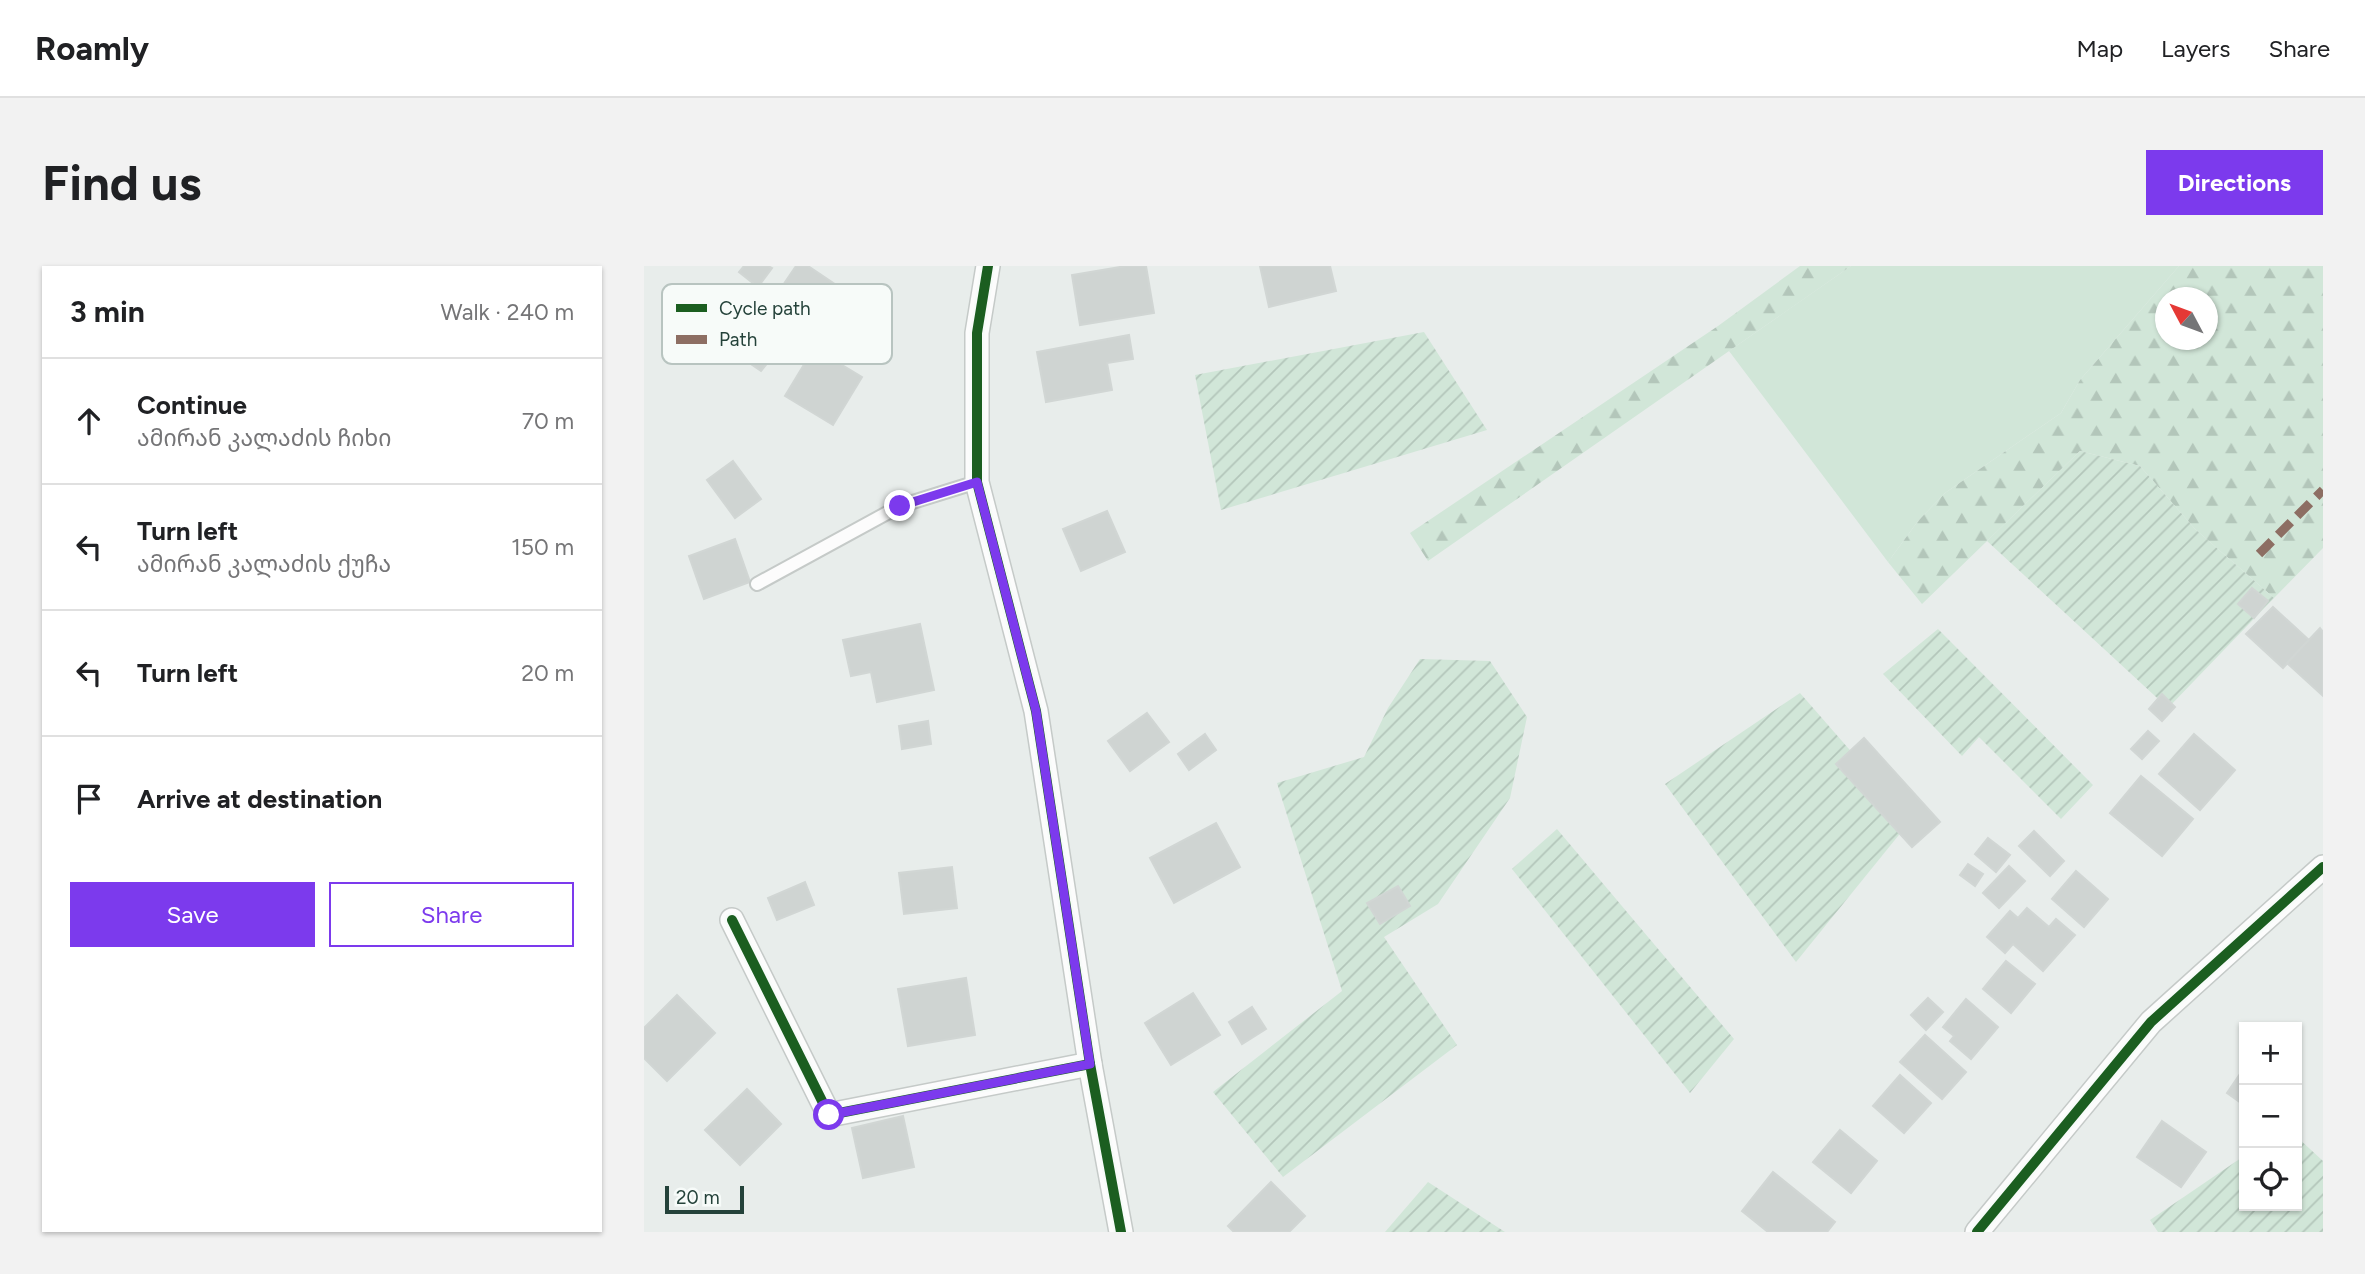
<!DOCTYPE html>
<meta charset="utf-8">
<style>
:root{--surface:#fff;--page:#f2f2f2;--text:#202124;--muted:#757577;--line:#e0e0e0;--accent:#7c3aed}
body{margin:0;font-family:Figtree,"Noto Sans Georgian",sans-serif;background:var(--page);color:var(--text)}
.controls{position:absolute;right:21px;bottom:21px;display:grid;overflow:hidden;border-radius:0px;box-shadow:0 2px 5px #0004}
.controls button{width:63px;height:63px;display:grid;place-items:center;padding:0;border:0;border-bottom:2px solid var(--line);background:var(--surface);color:var(--text);font:35px sans-serif}
.compass{position:absolute;left:1511px;top:21px;width:63px;height:63px;border-radius:50%;background:var(--surface);box-shadow:0 2px 5px #0004;rotate:311deg}
.scale{position:absolute;left:21px;bottom:18px;width:79px;box-sizing:border-box;padding-left:7px;border:4px solid #24423a;border-top:0;font-size:19px;line-height:24px;white-space:nowrap;color:#24423a;-webkit-text-stroke:5px #f7fbf9;paint-order:stroke}
.stop{position:absolute;width:21px;height:21px;margin:-16px;border:5px solid #7c3aed;border-radius:50%;background:#fff}
.stop.end{background:#7c3aed;border-color:#fff;box-shadow:0 2px 7px #0008}
.list{margin:0;padding:0;list-style:none}
h2{display:flex;justify-content:space-between;align-items:center;height:91px;margin:0;padding:0 28px;font-size:30px}
h2 small{font-size:23px;font-weight:400;color:var(--muted)}
.list li{display:grid;grid-template-columns:46px 1fr auto;gap:21px;align-items:center;box-sizing:border-box;height:126px;padding:0 28px;border-top:2px solid var(--line)}
.list b{display:block;font-size:26px;white-space:nowrap}
.list p{margin:0;font-size:23px;white-space:nowrap;color:var(--muted)}
.list em{font-size:23px;font-style:normal;color:var(--muted)}
.actions{display:flex;gap:14px;padding:21px 28px}
.actions a{flex:1;padding:16px 0;border:2px solid var(--accent);border-radius:0px;text-align:center;font-size:24px;color:var(--accent)}
.actions .main{background:var(--accent);color:#fff}
.icon{flex:none;width:38px;height:38px;fill:none;stroke:currentColor;stroke-width:2;stroke-linecap:round;stroke-linejoin:round}
.map{position:relative;flex:none;width:1679px;height:966px;overflow:hidden;border-radius:0px}
header{display:flex;align-items:center;gap:42px;box-sizing:border-box;height:98px;padding:0 35px;background:var(--surface);border-bottom:2px solid var(--line)}
header strong{font-size:33px}
nav{display:flex;gap:38px;margin-inline-start:auto;font-size:24px}
.intro{display:flex;align-items:center;justify-content:space-between;box-sizing:border-box;height:168px;padding:0 42px}
h1{margin:0;font-size:49px}
.button{padding:18px 32px;border-radius:0px;background:var(--accent);color:#fff;font-size:24px;font-weight:700}
main{display:flex;gap:42px;padding:0 42px}
aside{flex:1;background:var(--surface);border-radius:0px;box-shadow:0 2px 5px #0004}
.map>svg:first-child{display:block}
</style>
<header>
<strong>Roamly</strong>
<nav><a>Map</a><a>Layers</a><a>Share</a></nav>
</header>
<div class="intro"><h1>Find us</h1><a class="button">Directions</a></div>
<main>
<aside>
<h2>3 min<small>Walk · 240 m</small></h2>
<ul class="list">
<li><svg class="icon" aria-label="ahead" viewBox="0 0 24 24"><path d="M12 20V5M6 11l6-6 6 6"/></svg><div><b>Continue</b><p>ამირან კალაძის ჩიხი</p></div><em>70 m</em></li>
<li><svg class="icon" aria-label="left" viewBox="0 0 24 24"><path d="M17 20v-9H6M10 6l-5 5 5 5"/></svg><div><b>Turn left</b><p>ამირან კალაძის ქუჩა</p></div><em>150 m</em></li>
<li><svg class="icon" aria-label="left" viewBox="0 0 24 24"><path d="M17 20v-9H6M10 6l-5 5 5 5"/></svg><div><b>Turn left</b></div><em>20 m</em></li>
<li><svg class="icon" aria-label="arrive" viewBox="0 0 24 24"><path d="M6 21V4h12l-3 4 3 4H6"/></svg><div><b>Arrive at destination</b></div></li>
</ul>
<div class="actions"><a class="main">Save</a><a>Share</a></div>
</aside>
<div class="map">
<svg width="1679" height="966" viewBox="0 0 1679 966">
<defs>
<pattern id="forest-firs" width="22" height="20" patternUnits="userSpaceOnUse" patternTransform="scale(1.75)"><rect width="22" height="20" fill="#d1e6d8"/><path d="M5 1l3.5 6h-7zM16 11l3.5 6h-7z" fill="#b3c6ba"/></pattern>
<pattern id="garden-furrows" width="10" height="10" patternUnits="userSpaceOnUse" patternTransform="scale(1.75)"><rect width="10" height="10" fill="#d1e6d8"/><path d="M-1 1l2-2M0 10L10 0M9 11l2-2" fill="none" stroke="#b3c6ba"/></pattern>
</defs>
<rect width="100%" height="100%" fill="#e8edeb"/>
<polygon fill="#d1e6d8" points="1207,0 1535,0 1436,114 1417,147 1301,227 1274,255 1244,296 1085,85"/>
<g fill="url(#forest-firs)" fill-rule="evenodd">
<polygon points="1156,0 1207,0 784,295 766,267 1074,60"/>
<path d="M1535,0H1679V282L1630,332L1551,263L1496,200L1436,185L1278,338L1244,296L1274,255L1301,227L1417,147L1436,114ZM1521,32H1563V74H1521Z"/>
</g>
<g fill="url(#garden-furrows)">
<polygon points="780,66 843,164 577,244 551,109"/>
<polygon points="1436,185 1496,200 1551,263 1630,332 1524,442 1343,275"/>
<polygon points="1294,363 1449,519 1417,553 1335,471 1318,490 1239,408"/>
<polygon points="776,393 846,395 883,451 866,532 794,638 740,671 813,779 639,911 569,826 698,725 633,517 720,491 744,442"/>
<polygon points="1156,427 1267,554 1152,696 1021,518"/>
<polygon points="913,563 1090,773 1046,827 868,603"/>
<polygon points="1653,871 1679,895 1679,966 1514,966 1506,954 1600,890 1600,940 1653,940"/>
<polygon points="784,916 861,966 741,966"/>
</g>
<g fill="#cfd4d2" stroke="#d1d6d4" stroke-width="2">
<polygon points="100,0 124,0 128,2 114,21 95,6"/>
<polygon points="152,0 164,0 213,33 189,69 131,31"/>
<polygon points="482,0 502,0 510,47 436,59 428,9"/>
<polygon points="616,0 686,0 692,25 625,41"/>
<polygon points="127,67 140,77 117,105 104,96"/>
<polygon points="485,69 489,93 463,97 468,124 402,136 393,86"/>
<polygon points="170,82 218,111 189,159 141,130"/>
<polygon points="89,195 117,233 91,252 63,214"/>
<polygon points="463,245 481,286 437,305 419,263"/>
<polygon points="91,273 106,316 60,333 45,290"/>
<polygon points="1608,322 1624,335 1610,352 1594,338"/>
<polygon points="1629,341 1665,374 1639,402 1602,368"/>
<polygon points="276,358 290,424 233,436 227,406 207,410 199,374"/>
<polygon points="1676,362 1679,366 1679,430 1643,397"/>
<polygon points="1518,428 1531,441 1518,455 1505,443"/>
<polygon points="503,447 525,476 486,505 464,475"/>
<polygon points="284,455 287,478 258,483 255,460"/>
<polygon points="1504,465 1515,475 1498,493 1487,483"/>
<polygon points="561,468 572,484 545,504 534,488"/>
<polygon points="1550,468 1591,504 1556,544 1515,508"/>
<polygon points="1220,472 1296,556 1268,581 1192,498"/>
<polygon points="1497,510 1549,553 1518,590 1466,547"/>
<polygon points="572,557 596,601 530,637 506,592"/>
<polygon points="1390,565 1420,595 1406,610 1375,580"/>
<polygon points="1344,572 1366,589 1352,606 1331,588"/>
<polygon points="1324,598 1339,608 1331,620 1316,609"/>
<polygon points="1365,600 1381,615 1355,642 1339,627"/>
<polygon points="308,601 313,642 260,648 255,607"/>
<polygon points="1432,605 1464,633 1440,661 1408,633"/>
<polygon points="161,616 170,639 133,654 124,632"/>
<polygon points="754,620 766,640 736,658 723,637"/>
<polygon points="1383,642 1405,661 1412,653 1431,669 1399,705 1369,678 1361,687 1343,671 1366,645 1374,652"/>
<polygon points="1362,695 1391,718 1367,747 1339,723"/>
<polygon points="322,712 331,769 264,780 254,723"/>
<polygon points="549,727 576,769 527,799 501,757"/>
<polygon points="33,729 71,767 23,815 0,792 0,762"/>
<polygon points="1284,732 1299,746 1282,764 1267,749"/>
<polygon points="1322,733 1354,761 1327,793 1306,775 1310,770 1299,761"/>
<polygon points="608,741 622,763 598,778 585,756"/>
<polygon points="1281,769 1322,806 1298,833 1256,796"/>
<polygon points="1600,802 1600,839 1583,827"/>
<polygon points="1256,809 1287,837 1260,867 1229,840"/>
<polygon points="103,823 137,858 96,899 61,864"/>
<polygon points="259,850 270,901 219,912 208,862"/>
<polygon points="1518,855 1562,886 1537,921 1493,891"/>
<polygon points="1196,864 1233,895 1207,927 1169,896"/>
<polygon points="1129,906 1191,956 1183,966 1124,966 1098,945"/>
<polygon points="627,916 661,950 645,966 590,966 584,960"/>
</g>
<g fill="none" stroke-linecap="round" stroke-linejoin="round">
<defs>
<polyline id="service" points="113,318 256,240 333,216"/>
<g id="minor">
<polyline points="344,0 333,67 333,216 392,445 446,798 477,966"/>
<polyline points="88,654 185,849 446,798"/>
<polyline points="1333,966 1507,756 1679,601"/>
</g>
</defs>
<use href="#service" stroke="#c5cac8" stroke-width="16"/>
<use href="#minor" stroke="#c5cac8" stroke-width="26"/>
<use href="#service" stroke="#fcfcfc" stroke-width="12"/>
<use href="#minor" stroke="#fcfcfc" stroke-width="23"/>
<polyline stroke="#8d6e63" stroke-width="9" stroke-dasharray="18 9" stroke-linecap="butt" points="1615,288 1679,224"/>
<defs>
<g id="cycleway">
<polyline points="344,0 333,67 333,216 392,445 446,798 477,966"/>
<polyline points="88,654 185,849 446,798"/>
<polyline points="1333,966 1507,756 1679,601"/>
</g>
</defs>
<use href="#cycleway" stroke="#f7fbf9" stroke-width="15"/>
<use href="#cycleway" stroke="#1b5e20" stroke-width="10"/>
</g>
<g fill="none" stroke-linecap="round" stroke-linejoin="round">
<polyline stroke="#7c3aed" stroke-width="9" points="185,849 446,798 392,445 333,216 256,240"/>
</g>
<rect x="18" y="18" width="230" height="80" rx="10" fill="#f7fbf9" stroke="#b8c4c0" stroke-width="2"/>
<rect x="32" y="38" width="31" height="8" fill="#1b5e20"/>
<rect x="32" y="69" width="31" height="9" fill="#8d6e63"/>
<g font-size="19" fill="#24423a">
<text x="75" y="49">Cycle path</text>
<text x="75" y="80">Path</text>
</g>
</svg>
<div class="controls">
<button>+</button>
<button>−</button>
<button><svg class="icon" aria-label="locate" viewBox="0 0 24 24"><circle cx="12" cy="12" r="6"/><path d="M12 2v4M12 18v4M2 12h4M18 12h4"/></svg></button>
</div>
<svg class="compass" viewBox="-18 -18 36 36"><path d="M0-13l5 13h-10z" fill="#e53935"/><path d="M0 13l5-13h-10z" fill="#757577"/></svg>
<div class="scale">20 m</div>
<div class="stop" style="left:185px;top:849px"></div>
<div class="stop end" style="left:256px;top:240px"></div>
</div>
</main>
